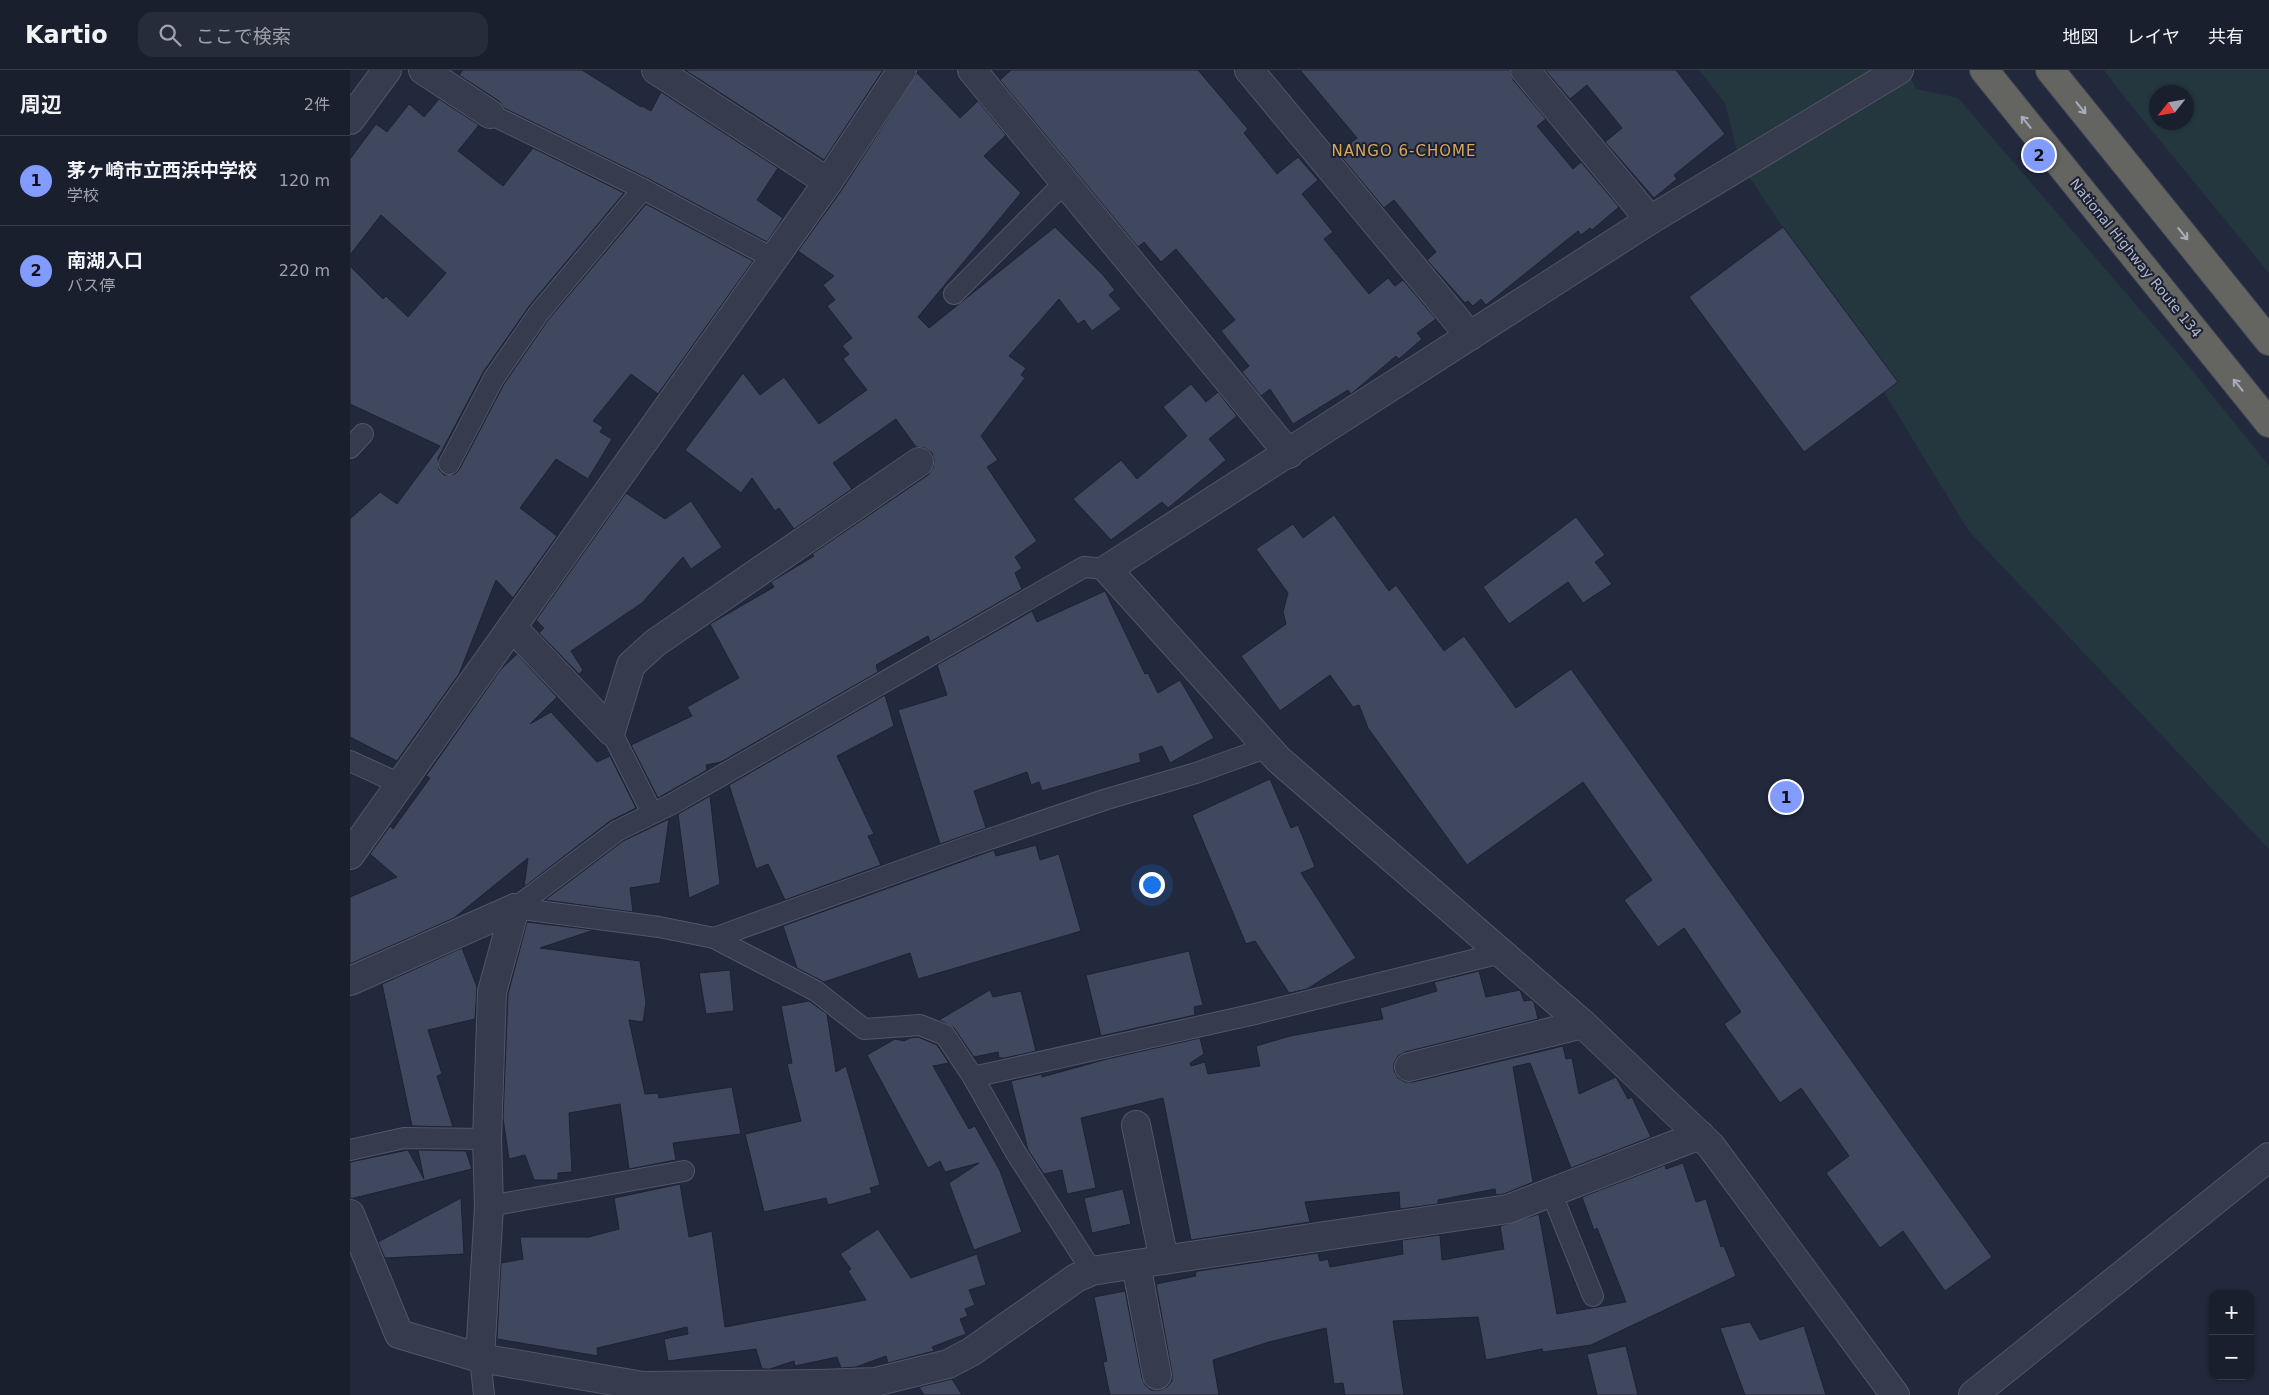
<!DOCTYPE html>
<html lang="ja">
<meta charset="utf-8">
<style>
:root{--surface:#1a1f2e;--page:#272c3a;--text:#f1f3f6;--muted:#9fa2aa;--line:#383d4a;--accent:#829bfe}
body{margin:0;font-family:"DejaVu Sans","Noto Sans JP",sans-serif;background:var(--page);color:var(--text)}
.controls{position:absolute;right:15px;bottom:15px;display:grid;overflow:hidden;border-radius:10px;box-shadow:0 1px 4px #0004}
.controls button{width:45px;height:45px;display:grid;place-items:center;padding:0;border:0;border-bottom:1px solid var(--line);background:var(--surface);color:var(--text);font:25px sans-serif}
.compass{position:absolute;left:1799px;top:15px;width:45px;height:45px;border-radius:50%;background:var(--surface);box-shadow:0 1px 4px #0004;rotate:239deg}
.you{position:absolute;left:801px;top:814px;width:18px;height:18px;margin:-12px;border:4px solid #fff;border-radius:50%;background:#1a73e8;box-shadow:0 0 0 8px #1a73e833}
.badge{display:grid;place-items:center;width:32px;height:32px;border-radius:50%;background:var(--accent);color:#111;font-size:16px;font-weight:700}
.pin{position:absolute;translate:-50% -50%;border:2px solid #fff;box-shadow:0 1px 5px #0006}
.list{margin:0;padding:0;list-style:none}
h2{display:flex;justify-content:space-between;align-items:center;height:65px;margin:0;padding:0 20px;font-size:21px}
h2 small{font-size:16px;font-weight:400;color:var(--muted)}
.list li{display:grid;grid-template-columns:32px 1fr auto;gap:15px;align-items:center;box-sizing:border-box;height:90px;padding:0 20px;border-top:1px solid var(--line)}
.list b{display:block;font-size:19px;white-space:nowrap}
.list p{margin:0;font-size:16px;white-space:nowrap;color:var(--muted)}
.list em{font-size:16px;font-style:normal;color:var(--muted)}
.icon{flex:none;width:28px;height:28px;fill:none;stroke:currentColor;stroke-width:2;stroke-linecap:round;stroke-linejoin:round}
.map{position:relative;flex:none;width:1919px;height:1325px;overflow:hidden}
header{display:flex;align-items:center;gap:30px;box-sizing:border-box;height:70px;padding:0 25px;background:var(--surface);border-bottom:1px solid var(--line)}
header strong{font-size:24px}
nav{display:flex;gap:28px;margin-inline-start:auto;font-size:18px}
.search{width:350px;height:45px;background:var(--page);display:flex;align-items:center;gap:12px;box-sizing:border-box;padding:0 18px;border-radius:15px;color:var(--muted);font-size:19px}
main{display:flex}
aside{flex:1;background:var(--surface)}
.map>svg:first-child{display:block}
</style>
<header>
<strong>Kartio</strong>
<div class="search"><svg class="icon" aria-label="search" viewBox="0 0 24 24"><circle cx="10" cy="10" r="6"/><path d="M15 15l6 6"/></svg>ここで検索</div>
<nav><a>地図</a><a>レイヤ</a><a>共有</a></nav>
</header>
<main>
<aside>
<h2>周辺<small>2件</small></h2>
<ul class="list">
<li><span class="badge">1</span><div><b>茅ヶ崎市立西浜中学校</b><p>学校</p></div><em>120 m</em></li>
<li><span class="badge">2</span><div><b>南湖入口</b><p>バス停</p></div><em>220 m</em></li>
</ul>
</aside>
<div class="map">
<svg width="1919" height="1325" viewBox="0 0 1919 1325">
<rect width="100%" height="100%" fill="#22293d"/>
<g fill="#24373e" fill-rule="evenodd">
<polygon points="1349,0 1557,0 1566,19 1608,28 1837,294 1919,396 1919,779 1618,460 1447,179 1390,93 1375,33"/>
<path d="M1754,0H1919V203L1776,29ZM1806,22H1836V52H1806Z"/>
</g>
<g fill="#404860" stroke="#1d2234">
<polygon points="113,0 232,0 291,37 292,36 301,41 311,22 428,98 407,130 433,148 417,172 299,109 154,38 149,31 109,5"/>
<polygon points="335,0 533,0 474,90"/>
<polygon points="661,0 848,0 898,59 894,63 927,104 948,87 968,110 952,124 983,162 974,169 1019,224 1038,208 1045,216 1053,210 1086,249 1067,263 1072,269 1049,289 1046,286 1001,324 998,320 943,354 920,319 911,326 892,302 899,296 871,261 885,250 826,179 811,192 794,172 788,177 650,10"/>
<polygon points="950,0 1160,0 1163,10 1196,49 1187,56 1223,99 1231,92 1269,137 1242,160 1240,158 1231,165 1228,161 1136,235 1131,229 1123,236 1118,231 1115,233 1077,190 1086,182 1044,130 1034,138 988,83 1007,68"/>
<polygon points="1195,0 1326,0 1375,64 1324,105 1327,109 1304,128 1255,72 1272,58 1237,15 1220,29"/>
<polygon points="567,3 610,48 628,31 656,65 634,86 671,123 568,247 579,258 705,157 753,205 765,220 759,225 771,239 742,261 734,250 728,254 709,229 659,286 676,298 671,305 675,308 631,366 648,390 637,397 687,471 665,487 672,498 665,503 672,519 580,572 578,566 526,595 528,602 371,692 356,695 357,700 308,728 281,675 342,646 337,637 389,608 360,554 424,517 421,512 464,486 462,484 578,405 583,398 584,390 582,383 575,378 566,377 546,349 483,393 502,419 444,459 429,438 425,441 402,408 391,423 335,380 393,303 410,325 434,307 469,354 517,320 493,289 499,284 492,276 502,268 477,236 485,230 473,215 484,206 448,181 491,121"/>
<polygon points="89,29 129,55 108,81 153,116 183,78 274,123 180,235 134,301 88,388 89,400 94,405 105,404 109,400 154,314 198,250 296,134 403,191 308,324 281,304 243,351 253,357 250,362 262,369 238,409 206,389 170,438 207,466 163,528 146,510 109,604 47,691 0,667 0,449 30,422 47,434 90,376 0,334 0,196 33,229 36,226 58,247 96,203 31,145 0,185 0,89 26,54 37,62 59,34 74,47"/>
<polygon points="1433,157 1548,312 1454,382 1339,227"/>
<polygon points="841,314 856,332 868,322 887,346 859,369 876,390 818,438 812,432 761,470 723,429 771,390 787,409 837,366 813,337"/>
<polygon points="276,423 315,449 341,431 372,477 341,499 333,487 292,533 221,581 233,600 229,604 189,563 194,558 186,550"/>
<polygon points="984,445 1039,521 1046,515 1094,581 1114,566 1166,638 1221,599 1642,1187 1595,1221 1553,1161 1530,1178 1476,1103 1499,1086 1451,1018 1430,1033 1374,954 1391,942 1334,858 1308,877 1274,830 1302,810 1233,712 1117,795 1018,658 1009,635 1003,637 980,605 930,641 891,586 936,554 933,542 938,523 906,479 943,454 953,468"/>
<polygon points="1226,447 1255,485 1245,492 1262,514 1233,533 1218,512 1159,554 1133,517"/>
<polygon points="755,521 795,604 798,603 808,623 830,610 864,668 820,693 812,676 789,684 791,692 692,721 689,712 681,715 677,702 624,721 636,758 590,774 548,640 597,625 587,595 682,541 687,552"/>
<polygon points="167,584 207,627 180,654 201,642 247,692 260,686 286,738 260,751 174,817 178,788 104,848 0,894 0,827 47,807 20,784 40,756 43,759 80,708 76,706 151,599"/>
<polygon points="535,625 544,656 487,686 524,764 518,766 531,795 435,830 418,794 406,799 379,715"/>
<polygon points="920,709 941,758 948,755 965,797 951,803 1006,888 957,919 939,923 905,871 896,874 842,745"/>
<polygon points="360,726 370,814 339,828 328,744"/>
<polygon points="319,749 310,813 280,818 283,842 195,830 273,771"/>
<polygon points="686,775 690,790 709,784 731,861 568,909 560,883 474,912 447,898 433,856 644,780 646,786"/>
<polygon points="177,852 244,860 190,878 290,891 296,933 293,952 279,950 295,1024 308,1023 309,1028 382,1017 391,1064 323,1073 326,1090 279,1099 270,1034 219,1043 222,1102 208,1103 208,1110 184,1110 175,1085 159,1089 153,1048 158,924"/>
<polygon points="112,878 127,917 125,949 78,960 92,1004 87,1006 103,1057 62,1056 32,914"/>
<polygon points="839,881 853,935 844,937 845,945 751,966 736,905"/>
<polygon points="380,900 384,941 356,944 349,903"/>
<polygon points="1129,901 1136,927 1170,920 1174,931 1181,930 1184,932 1188,949 1055,982 1048,986 1044,993 1044,1001 1048,1008 1055,1012 1063,1012 1213,976 1216,989 1222,988 1229,1024 1266,1007 1278,1029 1282,1027 1301,1067 1221,1098 1180,993 1163,997 1183,1112 1154,1124 1146,1125 1145,1119 1088,1130 1088,1134 1050,1139 1049,1122 955,1132 960,1152 841,1170 813,1028 731,1048 746,1118 717,1124 712,1100 694,1104 678,1080 661,1011 692,1004 692,1007 757,989 850,968 854,984 840,993 841,996 855,992 858,1004 910,996 906,976 940,966 1033,949 1030,938 1087,921 1084,912"/>
<polygon points="640,920 643,927 671,921 686,981 655,988 649,988 648,982 624,987 604,958 589,950"/>
<polygon points="459,931 477,944 486,1002 496,996 530,1115 520,1118 522,1123 478,1135 476,1128 414,1142 395,1064 451,1051 437,994 442,993 431,936"/>
<polygon points="568,967 587,975 599,993 583,996 619,1059 625,1056 650,1101 672,1162 624,1180 599,1113 629,1093 595,1102 590,1091 578,1098 517,985 545,969 554,971 560,968"/>
<polygon points="58,1080 74,1109 68,1080 116,1081 122,1099 0,1129 0,1092"/>
<polygon points="1333,1093 1346,1132 1356,1129 1371,1177 1374,1176 1386,1206 1241,1275 1193,1282 1192,1279 1136,1290 1128,1247 1043,1251 1054,1325 995,1325 993,1313 984,1314 976,1258 919,1272 863,1290 869,1325 760,1325 753,1292 757,1291 744,1227 775,1221 792,1308 795,1315 801,1320 810,1320 817,1317 822,1311 822,1303 806,1214 846,1206 845,1203 848,1201 968,1183 970,1191 978,1189 980,1197 1053,1184 1052,1170 1090,1165 1092,1190 1154,1179 1150,1156 1189,1144 1207,1244 1276,1232 1247,1158 1244,1160 1232,1127 1315,1095 1316,1099"/>
<polygon points="330,1114 339,1167 362,1161 375,1257 516,1230 498,1201 501,1199 490,1184 528,1159 561,1208 627,1184 636,1215 619,1220 625,1235 615,1239 618,1246 610,1249 616,1264 582,1277 584,1281 538,1293 536,1286 506,1297 491,1298 487,1287 445,1296 444,1291 420,1299 412,1299 406,1279 318,1291 314,1269 338,1264 337,1257 247,1278 248,1286 147,1269 151,1193 173,1189 170,1167 239,1167 269,1159 264,1128"/>
<polygon points="773,1119 781,1154 742,1163 734,1128"/>
<polygon points="111,1128 114,1184 35,1188 28,1172"/>
<polygon points="1400,1252 1410,1270 1454,1256 1476,1325 1395,1325 1370,1258"/>
<polygon points="1276,1276 1288,1325 1247,1325 1237,1284"/>
<polygon points="602,1309 612,1325 574,1325 569,1317"/>
</g>
<g fill="none" stroke-linecap="round" stroke-linejoin="round">
<defs>
<g id="service">
<polyline points="140,44 293,119 424,189"/>
<polyline points="604,224 716,111"/>
<polyline points="0,378 13,364"/>
<polyline points="99,394 144,308 189,243 293,119"/>
<polyline points="261,661 302,743"/>
<polyline points="0,691 50,714"/>
<polyline points="165,838 309,857 364,868 466,921 514,959 570,955 595,965 623,1007 666,1083 742,1201"/>
<polyline points="165,838 267,761 322,734 734,497 757,499"/>
<polyline points="364,868 619,776 757,729 846,703 918,677"/>
<polyline points="623,1007 905,944 1151,883"/>
<polyline points="0,1080 54,1068 137,1069"/>
<polyline points="1201,1122 1243,1226"/>
<polyline points="139,1136 334,1101"/>
<polyline points="130,1288 134,1325"/>
</g>
<g id="minor">
<polyline points="73,0 140,44"/>
<polyline points="622,0 939,384"/>
<polyline points="899,0 1120,266"/>
<polyline points="1175,0 1300,150"/>
<polyline points="0,50 37,0"/>
<polyline points="478,112 552,0"/>
<polyline points="162,557 261,661 281,595 305,573 569,392"/>
<polyline points="0,785 478,112 306,0"/>
<polyline points="0,911 165,838"/>
<polyline points="1059,997 1233,954"/>
<polyline points="786,1055 814,1190"/>
<polyline points="0,1144 49,1264 130,1288 293,1316 470,1314 477,1325"/>
<polyline points="786,1194 1158,1139 1350,1065"/>
<polyline points="130,1288 139,1136 137,1069 142,922 165,838"/>
<polyline points="470,1314 525,1312 598,1294 621,1282 726,1208 742,1201 786,1194 807,1305"/>
<polyline points="1545,1325 1361,1076 1233,954 928,689 757,499 1300,150 1549,0"/>
<polyline points="1623,1325 1919,1087"/>
</g>
<g id="trunk">
<polyline points="1634,0 1919,353"/>
<polyline points="1700,0 1919,271"/>
</g>
</defs>
<use href="#service" stroke="#515668" stroke-width="22"/>
<use href="#minor" stroke="#515668" stroke-width="30"/>
<use href="#trunk" stroke="#3e4355" stroke-width="30"/>
<use href="#service" stroke="#363b4d" stroke-width="20"/>
<use href="#minor" stroke="#363b4d" stroke-width="28"/>
<use href="#trunk" stroke="#646460" stroke-width="28"/>
</g>
<defs><path id="oneway-shaft" d="M-6 0H5M1.5-3L5.5 0L1.5 3" fill="none" stroke-width="1.6" stroke-linecap="round" stroke-linejoin="round" transform="scale(1.25)"/></defs>
<g stroke="#a9aebe">
<use href="#oneway-shaft" transform="translate(1731 38) rotate(51)"/>
<use href="#oneway-shaft" transform="translate(1676 52) rotate(-129)"/>
<use href="#oneway-shaft" transform="translate(1833 164) rotate(51)"/>
<use href="#oneway-shaft" transform="translate(1888 315) rotate(-129)"/>
</g>
<g text-anchor="middle" dominant-baseline="central" stroke-width="4" stroke-linejoin="round" paint-order="stroke">
<g font-size="14" fill="#b1b6c9" stroke="#1b2032">
<text transform="translate(1786 188) rotate(51)">National Highway Route 134</text>
</g>
<g font-size="15" letter-spacing="1" fill="#daa95b" stroke="#1b2032">
<text x="1054" y="81">NANGO 6-CHOME</text>
</g>
</g>
</svg>
<div class="controls">
<button>+</button>
<button>−</button>
</div>
<svg class="compass" viewBox="-18 -18 36 36"><path d="M0-13l5 13h-10z" fill="#e53935"/><path d="M0 13l5-13h-10z" fill="#9fa2aa"/></svg>
<div class="you"></div>
<div class="pin badge" style="left:1436px;top:727px">1</div>
<div class="pin badge" style="left:1689px;top:85px">2</div>
</div>
</main>
